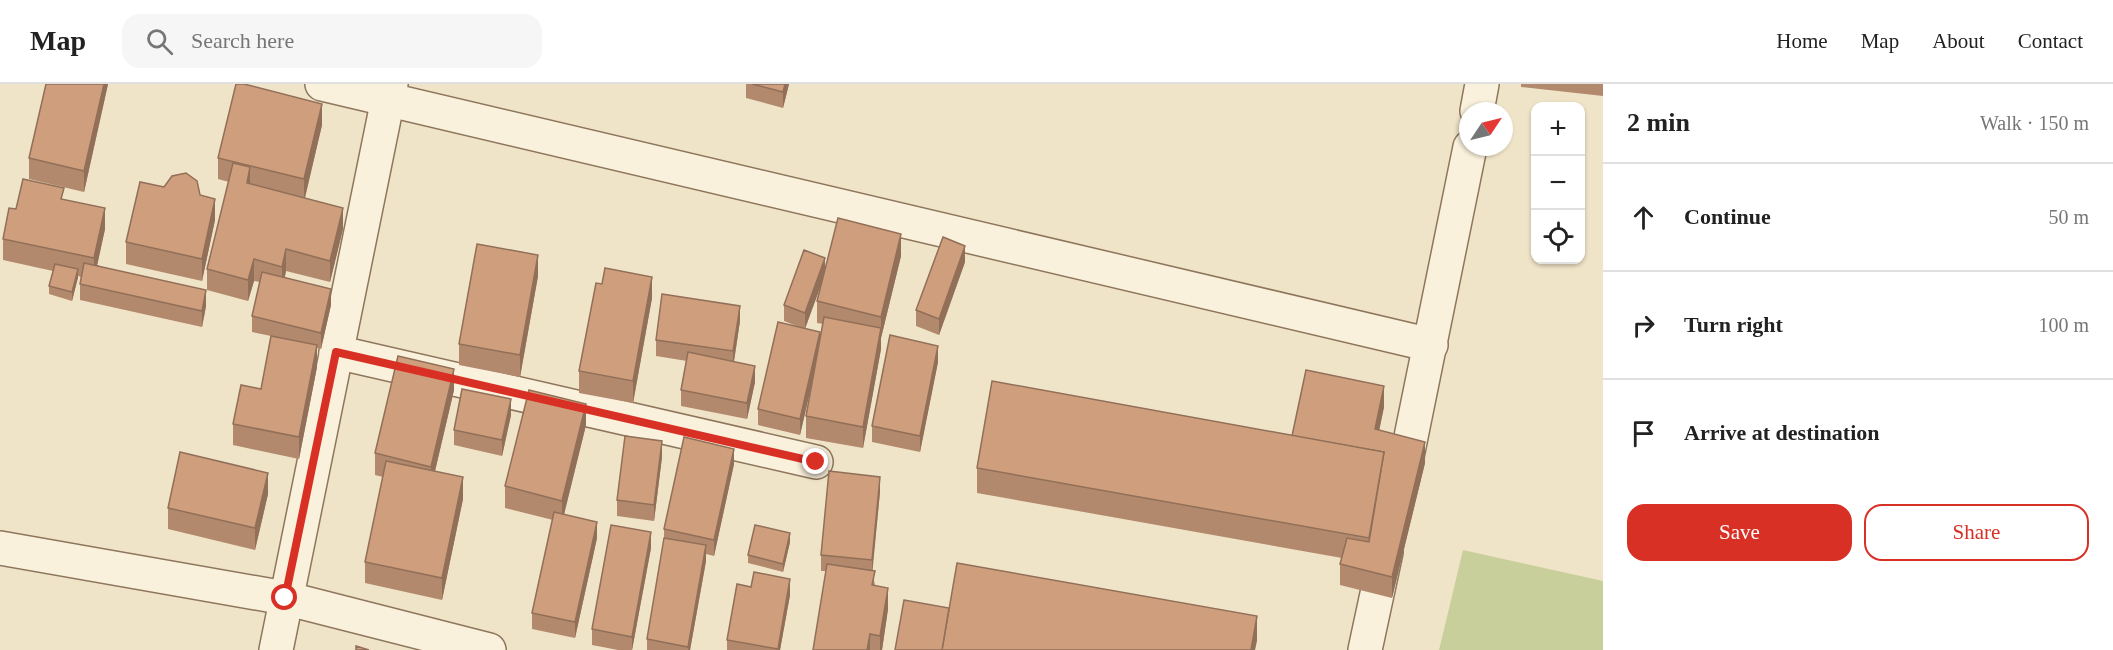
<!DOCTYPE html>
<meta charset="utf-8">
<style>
:root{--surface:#fff;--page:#f6f6f6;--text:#222;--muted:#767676;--line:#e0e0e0;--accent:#d93025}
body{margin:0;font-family:Georgia,serif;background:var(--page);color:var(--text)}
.controls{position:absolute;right:18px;top:18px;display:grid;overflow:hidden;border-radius:12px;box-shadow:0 2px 4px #0004}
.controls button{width:54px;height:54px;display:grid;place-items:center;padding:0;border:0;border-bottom:2px solid var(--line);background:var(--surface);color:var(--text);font:30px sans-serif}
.compass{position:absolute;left:1459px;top:18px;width:54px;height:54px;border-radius:50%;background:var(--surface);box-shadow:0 2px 4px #0004;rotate:55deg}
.stop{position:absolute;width:18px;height:18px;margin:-14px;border:4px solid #d93025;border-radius:50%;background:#fff}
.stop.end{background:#d93025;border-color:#fff;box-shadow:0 2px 6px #0008}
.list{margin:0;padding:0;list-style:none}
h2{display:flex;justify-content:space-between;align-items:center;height:78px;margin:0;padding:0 24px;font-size:26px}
h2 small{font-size:20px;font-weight:400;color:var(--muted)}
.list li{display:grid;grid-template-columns:39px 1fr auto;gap:18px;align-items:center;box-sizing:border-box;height:108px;padding:0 24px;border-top:2px solid var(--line)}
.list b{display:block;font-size:22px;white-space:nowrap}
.list em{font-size:20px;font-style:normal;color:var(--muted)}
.actions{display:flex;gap:12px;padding:18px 24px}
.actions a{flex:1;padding:14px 0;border:2px solid var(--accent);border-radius:18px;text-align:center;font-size:21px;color:var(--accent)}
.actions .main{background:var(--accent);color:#fff}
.icon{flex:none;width:33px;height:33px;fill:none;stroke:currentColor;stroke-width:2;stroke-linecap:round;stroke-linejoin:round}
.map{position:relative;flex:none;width:1603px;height:566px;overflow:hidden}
header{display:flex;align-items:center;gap:36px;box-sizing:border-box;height:84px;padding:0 30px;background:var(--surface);border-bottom:2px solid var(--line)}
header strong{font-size:28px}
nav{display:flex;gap:33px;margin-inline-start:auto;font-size:21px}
.search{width:420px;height:54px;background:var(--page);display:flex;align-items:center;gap:15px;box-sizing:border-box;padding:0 21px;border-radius:18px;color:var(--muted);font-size:22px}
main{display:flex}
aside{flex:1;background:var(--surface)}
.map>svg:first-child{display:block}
</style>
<header>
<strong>Map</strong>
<div class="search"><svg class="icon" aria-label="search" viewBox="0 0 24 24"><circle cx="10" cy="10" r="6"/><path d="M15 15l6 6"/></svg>Search here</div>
<nav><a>Home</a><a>Map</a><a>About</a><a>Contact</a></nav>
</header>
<main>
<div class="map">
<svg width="1603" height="566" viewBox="0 0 1603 566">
<rect width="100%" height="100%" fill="#f0e4c8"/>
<polygon fill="#c9cf9b" points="1463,466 1603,497 1603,566 1439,566"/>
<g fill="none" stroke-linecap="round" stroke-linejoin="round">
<defs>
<g id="street">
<polyline points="322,0 1431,261"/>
<polyline points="1477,27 1482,0"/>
<polyline points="336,268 816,378"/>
<polyline points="1402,397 1470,63"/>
<polyline points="0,464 285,514 489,566"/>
<polyline points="276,566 391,0"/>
<polyline points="1365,566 1386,468"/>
</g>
</defs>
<use href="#street" stroke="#8d765c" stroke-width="36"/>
<use href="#street" stroke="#faf1dc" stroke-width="33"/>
</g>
<g fill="#b2896c" fill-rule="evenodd">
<polygon points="108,0 84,108 29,95 29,74"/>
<polygon points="746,0 789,0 783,24 746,14"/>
<polygon points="1521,0 1603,0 1603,12 1521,3"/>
<polygon points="322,41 305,114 343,145 330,198 286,187 285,193 331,221 321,265 317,264 317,283 299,375 233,361 233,340 261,305 271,252 252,248 252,232 260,198 254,197 248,217 207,206 207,185 229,98 218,95 218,74"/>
<polygon points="200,111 215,136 202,197 126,180 126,158"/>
<polygon points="64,115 105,145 97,181 206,222 202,243 80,216 80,200 81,193 78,192 72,217 49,210 49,202 53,187 3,176 3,155 16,125"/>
<path d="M901,172L881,254V265L863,364L806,354V332L815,286L800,351L758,341V325L799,243L784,237V221L825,186ZM822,198L817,217V239L823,240L820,258L805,244Z"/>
<polygon points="965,178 939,251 916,242 916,226"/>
<polygon points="538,192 520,293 459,281 459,260"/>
<polygon points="652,214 633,319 579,309 579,287"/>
<polygon points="740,237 734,278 755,298 747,335 681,322 681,306 687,277 656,272 656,256"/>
<polygon points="938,278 920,368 872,358 872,342"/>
<polygon points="454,306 435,387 463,415 442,516 365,499 365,478 383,393 375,391 375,369"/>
<polygon points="1384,323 1379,346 1425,379 1392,514 1340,501 1340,480 1342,474 977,409 977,384 1292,352"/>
<polygon points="511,331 502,372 454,361 454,346"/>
<polygon points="586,341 564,431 597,454 575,554 532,545 532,529 553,436 505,424 505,402"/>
<polygon points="662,373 654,437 617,432 617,416"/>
<polygon points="734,380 714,472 706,470 706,477 690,566 647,566 647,555 664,455 664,445"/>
<polygon points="880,408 872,487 875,501 888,525 882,566 813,566 826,487 821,487 821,471"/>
<polygon points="268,410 255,466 168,445 168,424"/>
<polygon points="790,458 783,488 748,479 748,471"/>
<polygon points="651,464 632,566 618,566 592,561 592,545"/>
<polygon points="790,511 780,566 727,566 727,556"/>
</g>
<g fill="#916f58">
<polygon points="104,0 108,0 84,108 84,87"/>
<polygon points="785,0 789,0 783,24 783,8"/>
<polygon points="322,20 322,41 304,117 304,95"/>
<polygon points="250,83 250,105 247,99"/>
<polygon points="215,115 215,136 202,197 202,175"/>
<polygon points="105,124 105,145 94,196 94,174"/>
<polygon points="343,124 343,145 330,198 330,177"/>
<polygon points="901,150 901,172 881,254 881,233"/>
<polygon points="965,162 965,178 939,251 939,235"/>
<polygon points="286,165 286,187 282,204 282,183"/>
<polygon points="538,171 538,192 520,293 520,271"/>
<polygon points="825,174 825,190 805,245 805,229"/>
<polygon points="254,175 254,197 248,217 248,196"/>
<polygon points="78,185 78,194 72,217 72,208"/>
<polygon points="652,193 652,214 633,319 633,297"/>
<polygon points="331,205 331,221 321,265 321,249"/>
<polygon points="206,206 206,222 202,243 202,227"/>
<polygon points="740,222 740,237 733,283 733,267"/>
<polygon points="881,244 881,265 863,364 863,343"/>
<polygon points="820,248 820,264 800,351 800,335"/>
<polygon points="317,261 317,283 299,375 299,353"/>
<polygon points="938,262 938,278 920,368 920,352"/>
<polygon points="755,282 755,298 747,335 747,319"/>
<polygon points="454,285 454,306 431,404 431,383"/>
<polygon points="1384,302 1384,323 1375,367 1375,345"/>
<polygon points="511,315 511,331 502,372 502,356"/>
<polygon points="586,320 586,341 562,438 562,417"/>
<polygon points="662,357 662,373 654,437 654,421"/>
<polygon points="1425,358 1425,379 1392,514 1392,493"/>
<polygon points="734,365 734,380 714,472 714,456"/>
<polygon points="268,389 268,410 255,466 255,444"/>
<polygon points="463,393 463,415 442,516 442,494"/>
<polygon points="880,393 880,408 872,492 872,476"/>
<polygon points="597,438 597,454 575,554 575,538"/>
<polygon points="651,448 651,464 632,566 632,553"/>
<polygon points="790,449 790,458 783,488 783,480"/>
<polygon points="706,461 706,477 690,566 688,566"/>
<polygon points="790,495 790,511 780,566 778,566"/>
<polygon points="888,504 888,525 882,566 880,566 880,552"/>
<polygon points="1257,532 1257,557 1255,566 1251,566"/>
<polygon points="870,550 870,566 867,566"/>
</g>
<g fill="#cf9f7d" stroke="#916f58" stroke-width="1.5">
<polygon points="46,0 104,0 84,87 29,74"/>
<polygon points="236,0 244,0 322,20 304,95 218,74"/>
<polygon points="752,0 785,0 783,8"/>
<polygon points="233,79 250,83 247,99 343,124 330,177 286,165 282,183 254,175 248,196 207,185"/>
<polygon points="186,89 197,97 200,111 215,115 202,175 126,158 140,98 164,103 172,92"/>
<polygon points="23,95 64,104 61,115 105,124 94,174 3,155 9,124 16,125"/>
<polygon points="838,134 901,150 881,233 817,217"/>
<polygon points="943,153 965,162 939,235 916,226"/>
<polygon points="477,160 538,171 520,271 459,260"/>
<polygon points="804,166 825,174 805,229 784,221"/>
<polygon points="84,179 206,206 202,227 80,200"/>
<polygon points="55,180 78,185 72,208 49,202"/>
<polygon points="605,184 652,193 633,297 579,287 596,199 602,200"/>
<polygon points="262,188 331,205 321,249 252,232"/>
<polygon points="662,210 740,222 733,267 656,256"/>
<polygon points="824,233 881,244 863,343 806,332"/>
<polygon points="778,238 820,248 800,335 758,325"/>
<polygon points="890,251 938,262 920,352 872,342"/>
<polygon points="271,252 317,261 299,353 233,340 241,301 261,305"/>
<polygon points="688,268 755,282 747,319 681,306"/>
<polygon points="398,272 454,285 431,383 375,369"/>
<polygon points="1306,286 1384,302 1375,345 1425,358 1392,493 1340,480 1347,454 1369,458 1384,368 1292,352"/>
<polygon points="992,297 1384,368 1369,454 977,384"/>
<polygon points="462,305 511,315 502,356 454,346"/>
<polygon points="529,306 586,320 562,417 505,402"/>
<polygon points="625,352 662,357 654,421 617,416"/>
<polygon points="684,353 734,365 714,456 664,445"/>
<polygon points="180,368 268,389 255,444 168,424"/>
<polygon points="386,377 463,393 442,494 365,478"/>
<polygon points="829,387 880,393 872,476 821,471"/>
<polygon points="554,428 597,438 575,538 532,529"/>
<polygon points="611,441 651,448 632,553 592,545"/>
<polygon points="755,441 790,449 783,480 748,471"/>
<polygon points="664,454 706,461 688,563 647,555"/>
<polygon points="957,479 1257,532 1251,566 942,566"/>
<polygon points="827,480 875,487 872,501 888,504 880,552 870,550 867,566 813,566"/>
<polygon points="754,488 790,495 778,565 727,556 737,500 751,503"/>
<polygon points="904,516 949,524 942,566 895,566"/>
<polygon points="356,562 369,566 356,566"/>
</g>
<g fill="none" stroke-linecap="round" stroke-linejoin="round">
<polyline stroke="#d93025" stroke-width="8" points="285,514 336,268 816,378"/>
</g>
</svg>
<div class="controls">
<button>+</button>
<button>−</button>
<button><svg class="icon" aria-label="locate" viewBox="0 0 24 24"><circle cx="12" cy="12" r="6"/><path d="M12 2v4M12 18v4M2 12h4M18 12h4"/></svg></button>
</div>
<svg class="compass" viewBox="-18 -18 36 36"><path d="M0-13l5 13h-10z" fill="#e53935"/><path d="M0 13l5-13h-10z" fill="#767676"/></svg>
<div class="stop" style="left:285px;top:514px"></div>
<div class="stop end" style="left:816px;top:378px"></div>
</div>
<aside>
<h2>2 min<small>Walk · 150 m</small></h2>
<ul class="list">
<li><svg class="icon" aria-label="ahead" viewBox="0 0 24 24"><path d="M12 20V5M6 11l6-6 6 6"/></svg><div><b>Continue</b></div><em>50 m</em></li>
<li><svg class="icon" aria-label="right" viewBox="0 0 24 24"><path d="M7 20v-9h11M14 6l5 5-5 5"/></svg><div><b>Turn right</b></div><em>100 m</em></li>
<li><svg class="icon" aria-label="arrive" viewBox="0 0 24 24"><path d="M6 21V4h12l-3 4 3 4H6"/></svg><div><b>Arrive at destination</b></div></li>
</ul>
<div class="actions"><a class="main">Save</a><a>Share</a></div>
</aside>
</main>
